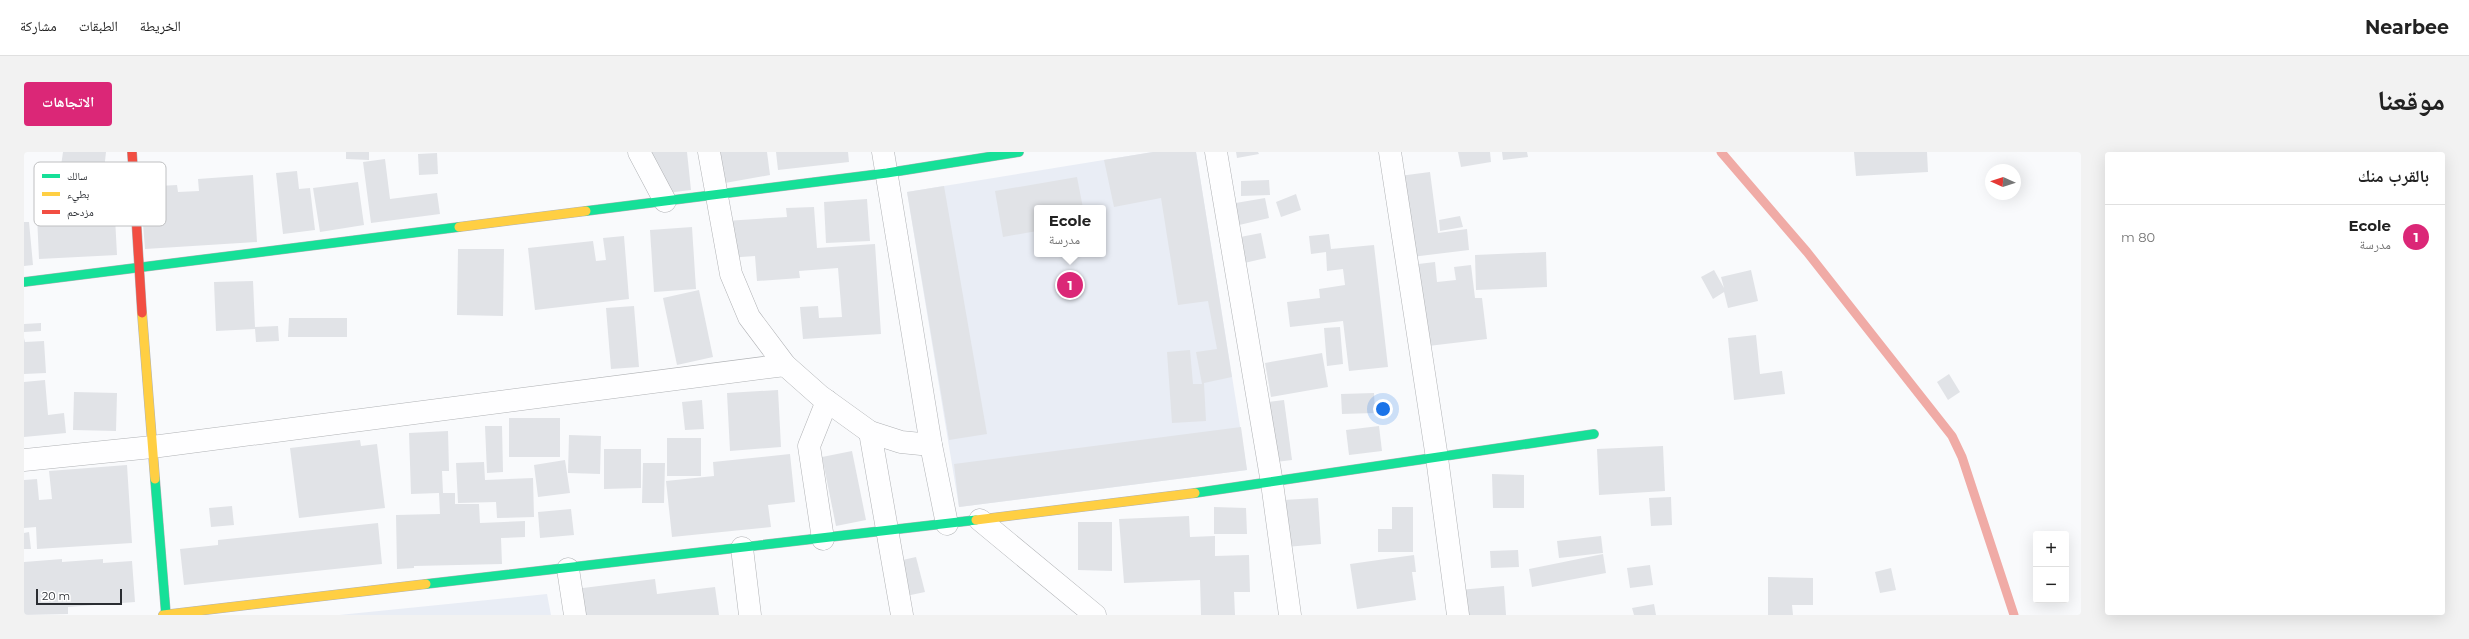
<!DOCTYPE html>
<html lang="ar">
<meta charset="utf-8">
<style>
:root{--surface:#fff;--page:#f2f2f2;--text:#222;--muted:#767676;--line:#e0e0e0;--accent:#db2777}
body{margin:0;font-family:Montserrat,"Noto Naskh Arabic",sans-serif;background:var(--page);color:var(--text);direction:rtl}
.controls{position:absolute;right:12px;bottom:12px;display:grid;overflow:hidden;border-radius:4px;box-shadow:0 4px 16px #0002}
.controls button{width:36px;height:36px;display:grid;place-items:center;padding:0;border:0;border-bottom:1px solid var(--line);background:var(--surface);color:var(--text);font:20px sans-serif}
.compass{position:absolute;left:1961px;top:12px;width:36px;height:36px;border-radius:50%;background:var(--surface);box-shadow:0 4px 16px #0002;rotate:273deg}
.scale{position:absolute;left:12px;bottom:10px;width:86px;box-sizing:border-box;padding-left:4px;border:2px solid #2a2d32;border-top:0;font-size:11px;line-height:14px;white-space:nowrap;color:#2a2d32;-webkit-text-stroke:3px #fff;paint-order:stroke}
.you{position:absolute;left:1359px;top:257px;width:14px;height:14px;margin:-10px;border:3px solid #fff;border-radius:50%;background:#1a73e8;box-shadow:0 0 0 6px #1a73e833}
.badge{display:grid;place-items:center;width:26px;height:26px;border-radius:50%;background:var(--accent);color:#fff;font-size:13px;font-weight:700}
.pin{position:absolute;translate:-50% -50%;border:2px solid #fff;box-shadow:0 1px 4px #0006}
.popup{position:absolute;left:1010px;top:53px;width:72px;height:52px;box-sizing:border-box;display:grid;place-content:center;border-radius:4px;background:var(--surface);filter:drop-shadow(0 1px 3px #0005);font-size:13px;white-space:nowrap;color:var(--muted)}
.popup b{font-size:15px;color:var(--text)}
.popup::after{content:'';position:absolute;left:50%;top:100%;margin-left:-8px;border:8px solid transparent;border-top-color:var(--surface)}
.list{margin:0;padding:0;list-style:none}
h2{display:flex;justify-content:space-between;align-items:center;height:52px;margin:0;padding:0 16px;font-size:17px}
h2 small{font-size:13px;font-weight:400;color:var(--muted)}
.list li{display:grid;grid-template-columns:26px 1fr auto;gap:12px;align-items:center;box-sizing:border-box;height:64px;padding:0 16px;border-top:1px solid var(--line)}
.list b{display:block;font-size:15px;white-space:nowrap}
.list p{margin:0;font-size:13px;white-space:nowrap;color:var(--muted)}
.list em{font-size:13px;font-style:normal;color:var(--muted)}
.map{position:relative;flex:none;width:2057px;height:463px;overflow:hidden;direction:ltr;border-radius:4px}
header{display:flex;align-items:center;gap:24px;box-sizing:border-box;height:56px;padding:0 20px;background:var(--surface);border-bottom:1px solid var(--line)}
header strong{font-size:19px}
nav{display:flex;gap:22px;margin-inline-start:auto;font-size:14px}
.intro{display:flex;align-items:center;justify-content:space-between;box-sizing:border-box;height:96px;padding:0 24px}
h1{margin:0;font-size:28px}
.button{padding:10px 18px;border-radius:4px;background:var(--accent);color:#fff;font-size:14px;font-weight:700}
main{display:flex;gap:24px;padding:0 24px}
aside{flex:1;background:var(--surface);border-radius:4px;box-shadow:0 4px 16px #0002}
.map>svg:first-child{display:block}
</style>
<header>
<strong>Nearbee</strong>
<nav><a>الخريطة</a><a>الطبقات</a><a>مشاركة</a></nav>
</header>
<div class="intro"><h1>موقعنا</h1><a class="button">الاتجاهات</a></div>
<main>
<aside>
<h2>بالقرب منك<small></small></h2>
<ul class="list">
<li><span class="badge">1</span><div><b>Ecole</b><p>مدرسة</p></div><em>80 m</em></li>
</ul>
</aside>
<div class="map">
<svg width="2057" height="463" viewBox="0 0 2057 463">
<rect width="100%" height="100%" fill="#f9fafc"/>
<g fill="#e9edf5" fill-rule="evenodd">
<path d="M1129,0H1172L1223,318L935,355L883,40ZM1013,56H1079V102H1013Z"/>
<polygon points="523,442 527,463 315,463"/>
</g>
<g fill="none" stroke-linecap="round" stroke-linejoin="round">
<polyline stroke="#f0aba6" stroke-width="9" points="1697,0 1783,100 1928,284 1938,305 1990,463"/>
</g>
<g fill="#e1e3e7">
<polygon points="39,0 82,0 80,18 37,14"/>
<polygon points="322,0 345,0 345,8 322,7"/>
<polygon points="621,0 663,0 667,38 626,43"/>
<polygon points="696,0 743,0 746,23 701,31"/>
<polygon points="752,0 824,0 825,10 754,18"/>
<polygon points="1129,0 1172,0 1208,225 1180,231 1182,269 1148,271 1143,200 1166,198 1169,232 1178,232 1172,200 1193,197 1184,149 1154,153 1137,46 1090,55 1080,8"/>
<polygon points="1212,0 1234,0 1235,2 1213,6"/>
<polygon points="1434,0 1466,0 1467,10 1437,15"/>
<polygon points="1478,0 1503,0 1504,5 1479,8"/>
<polygon points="1830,0 1903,0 1904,20 1832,24"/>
<polygon points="413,1 414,22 395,23 394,2"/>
<polygon points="361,7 366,47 413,41 416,62 347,71 339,10"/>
<polygon points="273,19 275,37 286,36 291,78 259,82 252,21"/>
<polygon points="1406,20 1414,81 1443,77 1445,98 1371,107 1360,26"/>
<polygon points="229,23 233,90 121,97 116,35 153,33 154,40 175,39 174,27"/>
<polygon points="1053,25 1059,56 1013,56 1013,79 979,85 971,39"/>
<polygon points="1245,28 1246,43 1217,44 1217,29"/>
<polygon points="334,30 340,73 296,80 289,36"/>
<polygon points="920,34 963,282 925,288 883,40"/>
<polygon points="1272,42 1277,58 1257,65 1252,50"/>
<polygon points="90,46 93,103 15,107 13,64 34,63 33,49"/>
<polygon points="1241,46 1245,66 1211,74 1206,52"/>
<polygon points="843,47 846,89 802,91 800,50"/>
<polygon points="790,55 793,96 851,92 857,182 779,187 776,155 794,154 795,166 818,165 814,116 775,119 776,126 733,129 731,104 703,106 701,69 763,65 762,56"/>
<polygon points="1436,64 1439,75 1416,79 1415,68"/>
<polygon points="0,70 5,70 9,113 0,114"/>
<polygon points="668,75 672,137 630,140 626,78"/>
<polygon points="1237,81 1242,106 1216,112 1211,86"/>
<polygon points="1305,82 1307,97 1350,93 1364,215 1325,219 1319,169 1266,175 1263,150 1296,146 1295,137 1321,133 1319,117 1303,119 1302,100 1287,102 1285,84"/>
<polygon points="600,84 605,147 511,158 504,96 569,89 572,109 582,108 579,86"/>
<polygon points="434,97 480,97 479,164 433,163"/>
<polygon points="1522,100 1523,135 1452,138 1451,103"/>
<polygon points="1411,110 1413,130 1432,128 1430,115 1447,113 1451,146 1458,146 1463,187 1396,195 1386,113"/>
<polygon points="1690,118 1700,136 1697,125 1727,118 1734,149 1704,156 1700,140 1689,147 1677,125"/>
<polygon points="229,129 231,175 254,174 255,189 232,190 231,177 192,179 190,130"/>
<polygon points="675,138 689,205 653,213 639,146"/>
<polygon points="610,154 615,215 587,217 582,156"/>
<polygon points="265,166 323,166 323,185 264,185"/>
<polygon points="17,171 17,179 0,180 0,172"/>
<polygon points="1316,175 1319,212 1303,214 1300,176"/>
<polygon points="1732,183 1736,222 1758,219 1761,242 1710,248 1704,186"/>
<polygon points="0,186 1,190 20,189 22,221 0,222"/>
<polygon points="1298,201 1304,235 1247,245 1241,211"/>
<polygon points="1925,222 1936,240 1924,248 1913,230"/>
<polygon points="21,228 24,263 40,261 42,281 0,285 0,230"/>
<polygon points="754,238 757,295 706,299 703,241"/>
<polygon points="50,240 93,241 92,279 49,278"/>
<polygon points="1350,241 1351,261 1318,262 1317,242"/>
<polygon points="678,248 680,277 661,278 658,250"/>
<polygon points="1260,248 1268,308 1252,310 1244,250"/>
<rect x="485" y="266" width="51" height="39"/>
<polygon points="461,274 478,274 479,320 463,321"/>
<polygon points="1355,274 1358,299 1325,303 1322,278"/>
<polygon points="1217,275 1223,318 935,355 930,312"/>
<polygon points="424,279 425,319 418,319 419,341 431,341 431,352 455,352 456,371 501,369 501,385 477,386 478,412 390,414 390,416 373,417 372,363 416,362 415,341 387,342 385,281"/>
<polygon points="545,283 577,284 576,322 544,321"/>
<rect x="643" y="286" width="34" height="38"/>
<polygon points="336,288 337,294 353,292 361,356 275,366 266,296"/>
<polygon points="1639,294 1641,339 1575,343 1573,297"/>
<polygon points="580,297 617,297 617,336 580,337"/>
<polygon points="828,299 842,368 812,374 798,305"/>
<polygon points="766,302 771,350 744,353 747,375 648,385 642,329 690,324 689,310"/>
<polygon points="541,308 546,341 514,345 510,313"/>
<polygon points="460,310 461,328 509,326 510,365 473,366 472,350 434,351 432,311"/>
<polygon points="619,311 641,311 640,351 618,351"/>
<polygon points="103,313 108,391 13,397 12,375 0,376 0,328 13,327 15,348 28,347 25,319"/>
<polygon points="1468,322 1500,323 1500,356 1469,356"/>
<polygon points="1647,345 1648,373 1627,374 1625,346"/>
<polygon points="1294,346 1297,392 1262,395 1259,348"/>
<polygon points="208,354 210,373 187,375 185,356"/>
<polygon points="1190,355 1222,356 1223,382 1190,382"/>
<polygon points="1368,355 1389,355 1389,400 1354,400 1354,377 1368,377"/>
<polygon points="547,357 550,383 516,386 514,360"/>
<polygon points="1165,364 1166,385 1191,384 1191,404 1225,403 1226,440 1210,440 1211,463 1177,463 1176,428 1100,431 1095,367"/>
<polygon points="1054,370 1088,370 1088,419 1054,418"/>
<polygon points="354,371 358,412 160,433 156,397 194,393 194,388"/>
<polygon points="5,380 7,397 0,397 0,381"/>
<polygon points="1577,384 1579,401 1535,406 1533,389"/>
<polygon points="1494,398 1495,415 1467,416 1466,399"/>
<polygon points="1579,402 1582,421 1508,435 1505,417"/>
<polygon points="1390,403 1392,420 1388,420 1392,448 1333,457 1326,412"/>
<polygon points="892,405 901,440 882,444 874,409"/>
<polygon points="38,407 38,410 79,407 79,411 108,409 111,450 44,455 44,462 0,463 0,410"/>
<polygon points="1626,413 1629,433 1606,436 1603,416"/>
<polygon points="1867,416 1872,438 1856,441 1851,420"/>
<polygon points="1744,425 1789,426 1789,453 1768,453 1769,463 1744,463"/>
<polygon points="631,427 633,442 691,435 695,463 554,463 551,437"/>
<polygon points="1480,434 1482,463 1437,463 1435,438"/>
<polygon points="1630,452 1632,463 1610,463 1608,456"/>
</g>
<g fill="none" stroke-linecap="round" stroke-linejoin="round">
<defs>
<g id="street">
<polyline points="615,0 641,49"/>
<polyline points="685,0 707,122 725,165 761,213 796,244 846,280 877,290 907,293"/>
<polyline points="859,0 907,293 923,372"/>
<polyline points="1192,0 1248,331 1266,463"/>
<polyline points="1366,0 1413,306 1434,463"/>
<polyline points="846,280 878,463"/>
<polyline points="0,308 128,295 761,213"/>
<polyline points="956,368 1071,463"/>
<polyline points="799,387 785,294 803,249"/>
<polyline points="718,396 726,463"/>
<polyline points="544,417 551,463"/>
</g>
<g id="fast">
<polyline points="562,59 863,21 995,0"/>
<polyline points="0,130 435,75"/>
<polyline points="131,327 142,463"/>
<polyline points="1171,341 1570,282"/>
<polyline points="402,432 952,368"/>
</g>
<g id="slow">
<polyline points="435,75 562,59"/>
<polyline points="118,161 131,327"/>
<polyline points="952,368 1171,341"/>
<polyline points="139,463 402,432"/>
</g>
<polyline id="jam" points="108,0 118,161"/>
</defs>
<use href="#street" stroke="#b0b2b5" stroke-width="23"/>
<use href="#fast" stroke="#b0b2b5" stroke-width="10"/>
<use href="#slow" stroke="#b0b2b5" stroke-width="10"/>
<use href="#jam" stroke="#b0b2b5" stroke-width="10"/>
<use href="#street" stroke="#fefeff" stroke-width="22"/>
<use href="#fast" stroke="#16e098" stroke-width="9"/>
<use href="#slow" stroke="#ffcf43" stroke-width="9"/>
<use href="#jam" stroke="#f24e42" stroke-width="9"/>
</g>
<rect x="10" y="10" width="132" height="64" rx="6" fill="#fff" stroke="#bfc0c2" stroke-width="1"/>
<rect x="18" y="22" width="18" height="4" fill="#16e098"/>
<rect x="18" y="40" width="18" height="4" fill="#ffcf43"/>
<rect x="18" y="58" width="18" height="4" fill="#f24e42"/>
<g font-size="11" fill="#2a2d32">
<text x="43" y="28">سالك</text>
<text x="43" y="46">بطيء</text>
<text x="43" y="64">مزدحم</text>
</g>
</svg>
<div class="controls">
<button>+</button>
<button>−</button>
</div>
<svg class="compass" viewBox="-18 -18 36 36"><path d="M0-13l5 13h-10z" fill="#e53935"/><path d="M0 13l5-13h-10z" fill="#767676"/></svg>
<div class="scale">20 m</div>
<div class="you"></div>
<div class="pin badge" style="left:1046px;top:133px">1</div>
<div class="popup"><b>Ecole</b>مدرسة</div>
</div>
</main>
